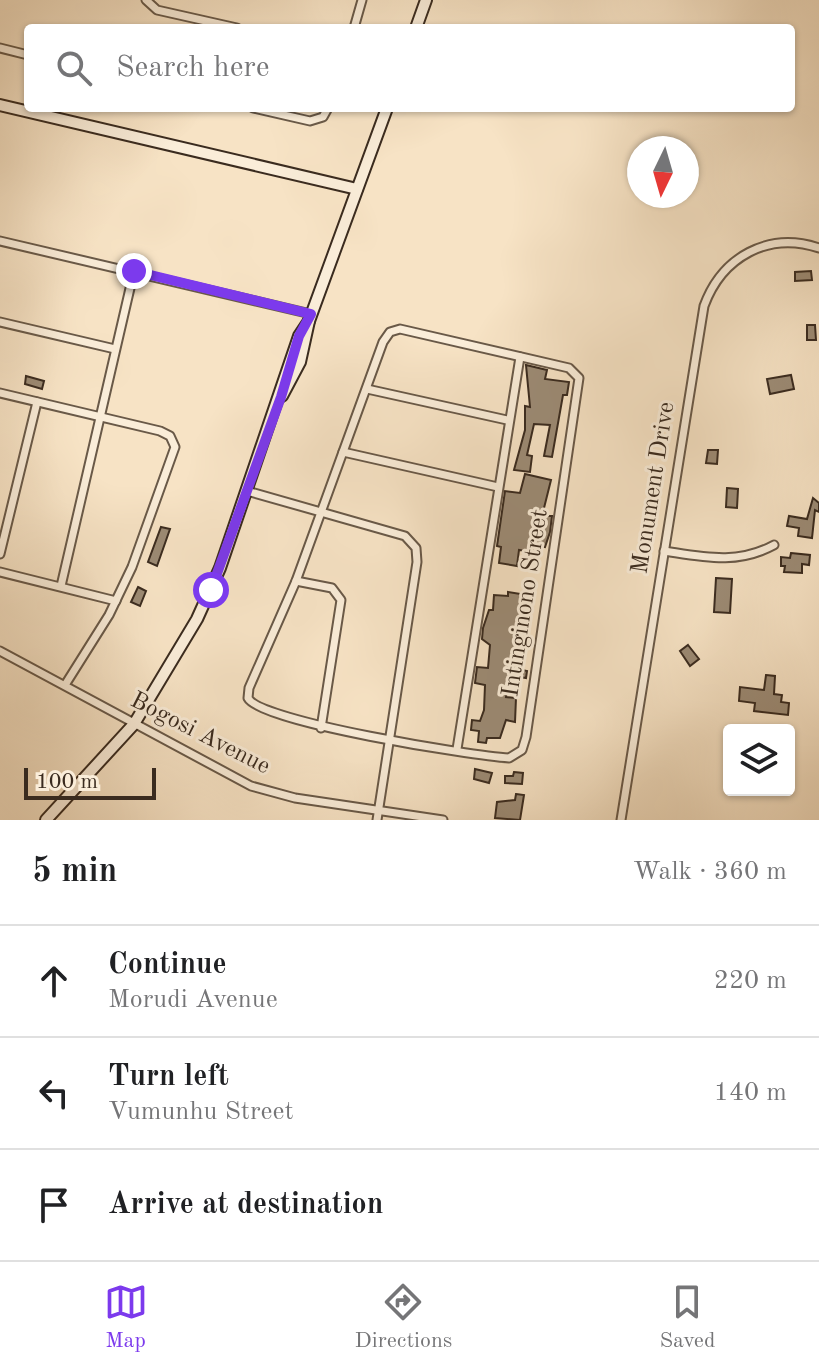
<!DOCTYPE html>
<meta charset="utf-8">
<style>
:root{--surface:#fff;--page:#f6f6f6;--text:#202124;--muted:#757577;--line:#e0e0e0;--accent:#7c3aed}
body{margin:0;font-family:"Old Standard TT",serif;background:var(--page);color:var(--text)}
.controls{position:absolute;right:24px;bottom:24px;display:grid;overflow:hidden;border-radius:8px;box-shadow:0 2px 6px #0004}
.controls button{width:72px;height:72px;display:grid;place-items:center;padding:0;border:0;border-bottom:2px solid var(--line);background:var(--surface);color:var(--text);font:40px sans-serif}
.compass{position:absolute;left:627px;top:136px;width:72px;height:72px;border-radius:50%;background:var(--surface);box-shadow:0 2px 6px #0004;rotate:185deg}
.scale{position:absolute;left:24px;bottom:20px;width:132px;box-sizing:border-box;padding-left:8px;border:4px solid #3a2b1f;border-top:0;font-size:22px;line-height:28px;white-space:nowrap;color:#3a2b1f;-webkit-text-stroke:6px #faedd9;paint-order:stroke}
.stop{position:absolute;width:24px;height:24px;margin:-18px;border:6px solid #7c3aed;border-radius:50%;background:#fff}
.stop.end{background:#7c3aed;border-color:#fff;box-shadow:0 2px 8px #0008}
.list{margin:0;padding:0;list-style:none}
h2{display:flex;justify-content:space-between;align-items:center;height:104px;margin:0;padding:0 32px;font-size:34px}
h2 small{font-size:26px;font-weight:400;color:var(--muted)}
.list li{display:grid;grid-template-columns:52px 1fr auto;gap:24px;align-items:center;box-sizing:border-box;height:112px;padding:0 32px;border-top:2px solid var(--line)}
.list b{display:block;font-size:30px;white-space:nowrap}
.list p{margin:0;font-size:26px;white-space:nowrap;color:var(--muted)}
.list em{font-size:26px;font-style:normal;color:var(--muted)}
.icon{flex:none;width:44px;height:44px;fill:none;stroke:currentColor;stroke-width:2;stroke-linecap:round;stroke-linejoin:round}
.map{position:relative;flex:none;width:819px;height:820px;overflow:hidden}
.search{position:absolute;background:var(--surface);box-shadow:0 2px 6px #0004;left:24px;right:24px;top:24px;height:88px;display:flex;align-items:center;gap:20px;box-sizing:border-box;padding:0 28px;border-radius:8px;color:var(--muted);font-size:30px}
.sheet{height:440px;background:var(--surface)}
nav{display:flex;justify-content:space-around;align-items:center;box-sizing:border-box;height:112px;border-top:2px solid var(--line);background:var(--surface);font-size:22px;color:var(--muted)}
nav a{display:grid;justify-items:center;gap:4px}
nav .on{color:var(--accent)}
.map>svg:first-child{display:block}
</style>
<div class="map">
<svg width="819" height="820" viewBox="0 0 819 820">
<rect width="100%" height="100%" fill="#f7e3c5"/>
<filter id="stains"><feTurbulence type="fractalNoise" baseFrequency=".0025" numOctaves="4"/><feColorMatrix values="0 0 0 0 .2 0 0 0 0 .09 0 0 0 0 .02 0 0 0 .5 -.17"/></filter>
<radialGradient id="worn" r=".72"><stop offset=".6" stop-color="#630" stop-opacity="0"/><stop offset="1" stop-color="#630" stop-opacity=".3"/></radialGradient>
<g fill="#9c8b75" stroke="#3a2b1f" stroke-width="2">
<polygon points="811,271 812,280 795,281 795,272"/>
<polygon points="807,325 815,325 816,340 807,340"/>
<polygon points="526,365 547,370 545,379 569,382 567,395 563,395 552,457 544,456 550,425 534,424 527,455 532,456 530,472 514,470 525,430 525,406 530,407"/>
<polygon points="791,375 794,389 770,394 767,379"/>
<polygon points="26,376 44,381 42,389 25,384"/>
<polygon points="708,450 718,450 717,464 706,463"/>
<polygon points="525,474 551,480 542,516 552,516 550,532 545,547 533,545 532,552 519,550 517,566 499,563 501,547 497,546 505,491 520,493"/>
<polygon points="727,488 738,489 737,508 726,507"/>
<polygon points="813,498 819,503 819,512 815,510 812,538 798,536 799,528 787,526 789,516 807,519"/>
<polygon points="161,527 170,529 157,566 148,562"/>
<polygon points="791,553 810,555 809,565 802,564 802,573 784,572 785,566 781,566 781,557 790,558"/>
<polygon points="716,578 732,579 730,613 714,612"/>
<polygon points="138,587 146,591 140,606 131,602"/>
<polygon points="508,592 533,596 526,625 517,624 515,639 526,640 522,670 527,671 526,678 520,677 519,684 508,683 506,697 516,698 515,722 506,720 500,738 487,738 486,743 478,742 479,731 471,730 472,720 480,721 484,710 485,685 475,683 477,667 488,668 490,645 482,639 483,628 489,610 493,610 494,595 508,596"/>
<polygon points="688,645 699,659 690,666 680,651"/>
<polygon points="766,675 775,676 774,694 782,695 781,702 789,703 788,715 754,711 755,703 739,701 740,687 764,690"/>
<polygon points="475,769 492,773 489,783 474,779"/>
<polygon points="514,772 523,773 522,784 505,783 505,776 513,776"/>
<polygon points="516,794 524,795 520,820 495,818 497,802 515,800"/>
</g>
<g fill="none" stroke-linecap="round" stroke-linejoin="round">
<defs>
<g id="street">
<polyline points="146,0 157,10 237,28"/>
<polyline points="354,28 362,0"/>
<polyline points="0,48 28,55"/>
<polyline points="253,108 310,121 323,117 328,108"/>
<polyline points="0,241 311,314"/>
<polyline points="0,322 115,349"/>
<path d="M400,329L569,368L579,378L526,737L522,750L509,758C474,756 260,722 248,698L249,688L296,581L383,342L390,332Z"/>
<polyline points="367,389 507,420"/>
<polyline points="0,393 160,431 170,436 175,447 132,567 109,615 65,685"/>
<polyline points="343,452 498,487"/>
<polyline points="247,491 405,536 416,548 417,562 377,820"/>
<path d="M664,551C704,557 737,565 774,545"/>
<polyline points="0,554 37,402"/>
<polyline points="0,572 116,601"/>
<polyline points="296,581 332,588 341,600 321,728"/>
<polyline points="61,586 134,271"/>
<polyline points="0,651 251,786 295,798 443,820"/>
<polyline points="457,749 520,357"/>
<path d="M621,820L704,306C722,257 768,231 819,248"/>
</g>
<g id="secondary">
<polyline points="416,28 426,0"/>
<polyline points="0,105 357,189"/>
<polyline points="282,396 300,362 309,321 387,108"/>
<polyline points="46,820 134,724 197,619 220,568 299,336 309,321"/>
</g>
</defs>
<use href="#street" stroke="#695948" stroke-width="11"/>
<use href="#secondary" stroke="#3a2b1f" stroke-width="14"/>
<use href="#street" stroke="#faedd9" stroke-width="7"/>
<use href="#secondary" stroke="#faedd9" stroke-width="10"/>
</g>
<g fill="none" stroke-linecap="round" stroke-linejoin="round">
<polyline stroke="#7c3aed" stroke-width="10" points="134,271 311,314 299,336 281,397 211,590"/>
</g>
<g text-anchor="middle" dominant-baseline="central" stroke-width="6" stroke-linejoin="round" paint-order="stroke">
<g font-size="24" fill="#3a2b1f" stroke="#faedd9">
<text transform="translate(654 488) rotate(-81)">Monument Drive</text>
<text transform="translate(526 603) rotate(-81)">Intinginono Street</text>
<text transform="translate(200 734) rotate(27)">Bogosi Avenue</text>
</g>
</g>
<rect width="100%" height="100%" filter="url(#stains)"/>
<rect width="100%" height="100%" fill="url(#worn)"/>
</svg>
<div class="controls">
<button><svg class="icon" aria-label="layers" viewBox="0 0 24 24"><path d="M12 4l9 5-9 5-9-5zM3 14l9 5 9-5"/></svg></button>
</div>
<svg class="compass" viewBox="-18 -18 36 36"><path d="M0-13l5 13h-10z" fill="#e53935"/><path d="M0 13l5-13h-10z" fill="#757577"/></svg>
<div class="scale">100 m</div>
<div class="stop" style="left:211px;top:590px"></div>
<div class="stop end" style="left:134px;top:271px"></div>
<div class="search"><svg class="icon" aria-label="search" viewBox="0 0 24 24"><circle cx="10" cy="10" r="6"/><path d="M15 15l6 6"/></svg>Search here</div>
</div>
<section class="sheet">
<h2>5 min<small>Walk · 360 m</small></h2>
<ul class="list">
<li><svg class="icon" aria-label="ahead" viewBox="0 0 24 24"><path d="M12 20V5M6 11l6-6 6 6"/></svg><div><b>Continue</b><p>Morudi Avenue</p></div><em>220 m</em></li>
<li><svg class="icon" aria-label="left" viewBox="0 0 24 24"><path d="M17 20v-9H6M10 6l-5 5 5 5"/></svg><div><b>Turn left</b><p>Vumunhu Street</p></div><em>140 m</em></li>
<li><svg class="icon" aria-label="arrive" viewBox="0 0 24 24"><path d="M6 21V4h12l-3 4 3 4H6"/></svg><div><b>Arrive at destination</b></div></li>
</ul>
</section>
<nav>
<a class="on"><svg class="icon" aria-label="map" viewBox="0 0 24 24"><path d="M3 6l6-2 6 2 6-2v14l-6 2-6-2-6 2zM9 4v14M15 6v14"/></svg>Map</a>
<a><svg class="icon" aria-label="directions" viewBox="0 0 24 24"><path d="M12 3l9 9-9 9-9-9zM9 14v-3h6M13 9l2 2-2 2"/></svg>Directions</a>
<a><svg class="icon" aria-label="saved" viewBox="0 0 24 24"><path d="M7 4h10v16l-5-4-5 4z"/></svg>Saved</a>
</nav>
